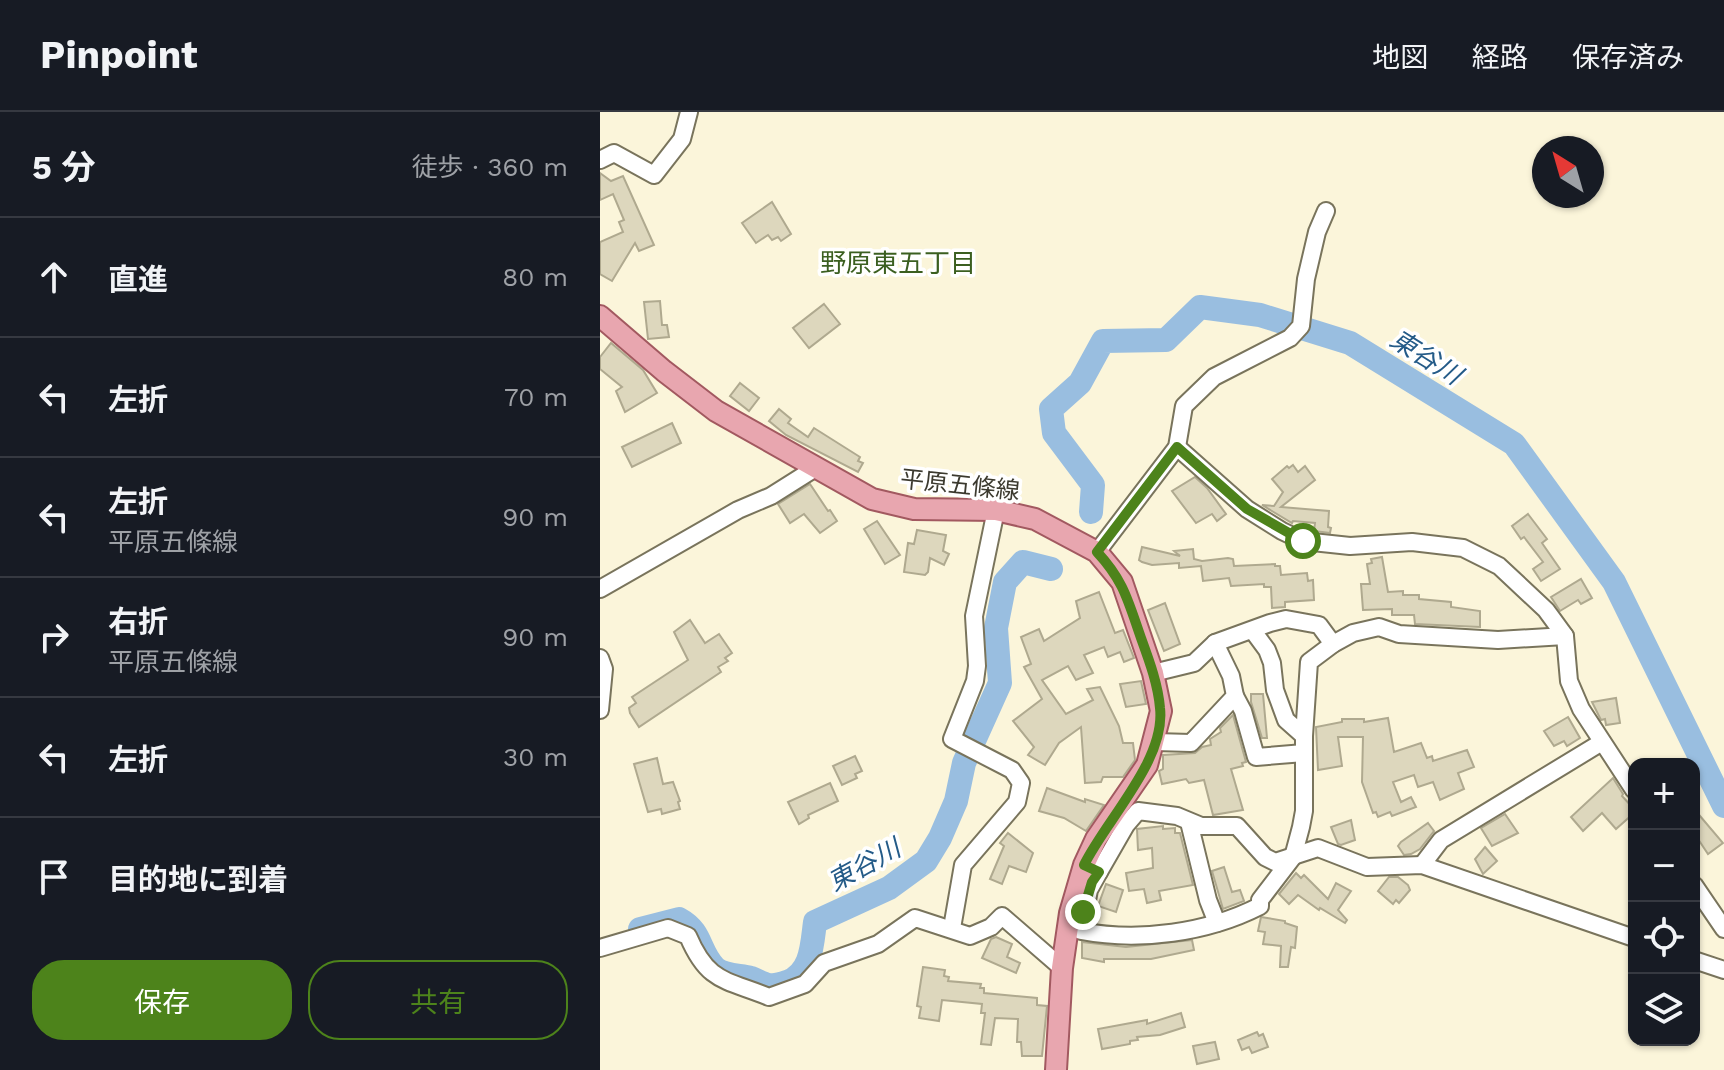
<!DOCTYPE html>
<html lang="ja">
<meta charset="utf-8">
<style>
:root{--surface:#171b24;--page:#242831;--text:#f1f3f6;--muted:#9ea1a6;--line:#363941;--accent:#4d831b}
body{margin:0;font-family:"Work Sans","Noto Sans JP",sans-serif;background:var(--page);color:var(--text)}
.controls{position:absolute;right:24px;bottom:24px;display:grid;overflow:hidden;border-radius:16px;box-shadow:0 2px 6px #0004}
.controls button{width:72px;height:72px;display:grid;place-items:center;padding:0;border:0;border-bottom:2px solid var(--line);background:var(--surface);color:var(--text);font:40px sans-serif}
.compass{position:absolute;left:932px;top:24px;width:72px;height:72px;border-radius:50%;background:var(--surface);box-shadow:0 2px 6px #0004;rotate:323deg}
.stop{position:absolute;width:24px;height:24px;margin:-18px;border:6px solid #4d831b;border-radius:50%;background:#fff}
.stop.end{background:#4d831b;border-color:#fff;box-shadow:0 2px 8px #0008}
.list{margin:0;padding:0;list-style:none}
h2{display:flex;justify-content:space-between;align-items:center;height:104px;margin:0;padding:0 32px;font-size:34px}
h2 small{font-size:26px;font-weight:400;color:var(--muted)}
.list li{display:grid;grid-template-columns:52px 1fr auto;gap:24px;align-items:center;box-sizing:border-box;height:120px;padding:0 32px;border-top:2px solid var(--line)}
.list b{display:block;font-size:30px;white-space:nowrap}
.list p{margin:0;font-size:26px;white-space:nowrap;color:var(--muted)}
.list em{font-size:26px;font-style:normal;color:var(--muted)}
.actions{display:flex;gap:16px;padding:24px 32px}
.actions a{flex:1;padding:18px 0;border:2px solid var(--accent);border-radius:32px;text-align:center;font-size:28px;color:var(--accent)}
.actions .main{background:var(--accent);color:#fff}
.icon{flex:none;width:44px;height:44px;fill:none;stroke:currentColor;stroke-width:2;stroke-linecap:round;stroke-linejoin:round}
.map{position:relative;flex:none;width:1124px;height:958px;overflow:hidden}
header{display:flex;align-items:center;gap:48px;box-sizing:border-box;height:112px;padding:0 40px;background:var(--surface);border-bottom:2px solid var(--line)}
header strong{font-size:38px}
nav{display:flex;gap:44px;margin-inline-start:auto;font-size:28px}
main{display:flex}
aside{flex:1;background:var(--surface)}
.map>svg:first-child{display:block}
</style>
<header>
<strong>Pinpoint</strong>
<nav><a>地図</a><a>経路</a><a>保存済み</a></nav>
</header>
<main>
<aside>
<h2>5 分<small>徒歩 · 360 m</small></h2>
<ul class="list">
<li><svg class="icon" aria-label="ahead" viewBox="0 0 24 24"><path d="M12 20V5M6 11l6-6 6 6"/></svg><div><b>直進</b></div><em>80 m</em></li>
<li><svg class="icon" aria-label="left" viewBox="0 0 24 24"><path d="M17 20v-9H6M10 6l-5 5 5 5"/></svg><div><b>左折</b></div><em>70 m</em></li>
<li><svg class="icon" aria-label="left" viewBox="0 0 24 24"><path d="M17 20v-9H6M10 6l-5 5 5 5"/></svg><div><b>左折</b><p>平原五條線</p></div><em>90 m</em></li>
<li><svg class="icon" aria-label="right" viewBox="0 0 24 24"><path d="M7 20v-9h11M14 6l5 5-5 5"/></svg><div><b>右折</b><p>平原五條線</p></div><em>90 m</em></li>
<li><svg class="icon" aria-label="left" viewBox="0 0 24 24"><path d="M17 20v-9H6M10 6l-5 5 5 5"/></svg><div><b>左折</b></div><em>30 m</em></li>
<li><svg class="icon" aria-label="arrive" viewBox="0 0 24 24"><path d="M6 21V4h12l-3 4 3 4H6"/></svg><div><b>目的地に到着</b></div></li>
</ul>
<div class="actions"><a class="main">保存</a><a>共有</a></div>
</aside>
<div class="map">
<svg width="1124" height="958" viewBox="0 0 1124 958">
<rect width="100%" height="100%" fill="#fbf5da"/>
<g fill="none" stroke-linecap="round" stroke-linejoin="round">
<g stroke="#99bee0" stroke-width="24">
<polyline points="491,400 493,373 454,321 451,297 480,271 503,229 566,228 600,195 660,203 750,231 914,332 1014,470 1124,694"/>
<path d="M40,817L79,807C103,820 98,839 115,856C124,864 140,863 151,866C157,868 163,872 169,873C175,874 181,872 187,870C212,861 212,832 215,810L289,776L326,749L340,726L356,689L364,651L400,571L396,516L405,470L423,450L451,457"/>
</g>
</g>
<g fill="#ddd7bd" stroke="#afa98f" stroke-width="2">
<polygon points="0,61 11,69 23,64 54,133 39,139 35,131 12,169 0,162 0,130 23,120 19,110 24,108 13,82 0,88"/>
<polygon points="172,90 191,122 181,129 178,125 172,128 168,123 156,131 142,111"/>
<polygon points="60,189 62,213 67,213 69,225 48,227 44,190"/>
<polygon points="224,192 240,212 209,236 193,216"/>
<polygon points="11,231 43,258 57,281 25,300 16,279 22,275 0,257 0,245"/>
<polygon points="140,271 159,286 149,299 130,284"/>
<polygon points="179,297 191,307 188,311 208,325 214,316 260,345 258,349 263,351 258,360 186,323 169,309"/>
<polygon points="72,311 81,331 32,355 22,335"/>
<polygon points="693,353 698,360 705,354 715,368 681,395 729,399 728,415 731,416 730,421 714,419 715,411 693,409 692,411 662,393 674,394 683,380 672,367 687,354 689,356"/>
<polygon points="595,365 607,376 626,402 617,409 612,402 596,411 572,379"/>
<polygon points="210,372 228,399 230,398 237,409 220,421 204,402 190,411 178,392"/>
<polygon points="928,402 947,427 942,431 960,457 941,469 933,457 943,450 924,425 921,427 912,414"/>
<polygon points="277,409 300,443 285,452 264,417"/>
<polygon points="317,418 346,423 343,439 349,442 344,453 330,446 328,460 325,463 304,460 308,431 314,432"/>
<polygon points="542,435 580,444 574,439 593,437 594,447 602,449 628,446 633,447 634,454 675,452 675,454 680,454 681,463 707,461 708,469 713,468 714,488 685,490 685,495 672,496 671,475 664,475 664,472 631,474 629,466 603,469 601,454 579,456 579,451 552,453 542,450 539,448"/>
<polygon points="782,445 788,480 803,479 803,483 819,483 819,487 851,490 851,495 880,499 880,515 815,512 814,503 792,503 792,497 763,498 761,472 770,472 767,452 772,451 771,447"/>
<polygon points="981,467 992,486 981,492 978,488 960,499 951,485"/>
<polygon points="499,480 515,521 523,518 534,546 524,550 520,540 508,545 504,535 484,543 493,561 476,568 468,554 442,568 466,602 493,588 487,577 500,575 519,614 523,631 533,631 535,648 523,665 503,665 501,670 485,671 481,615 459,631 445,653 428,643 434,635 413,609 442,587 424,555 431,552 421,525 439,517 444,529 480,506 476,489"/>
<polygon points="565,491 580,532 564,539 548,498"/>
<polygon points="90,508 105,531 119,522 132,541 125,546 128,549 118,555 121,560 39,615 30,601 29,596 36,591 32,585 88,548 74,520"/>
<polygon points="541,569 546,592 526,595 520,572"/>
<polygon points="651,582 663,582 667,626 662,626 651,590"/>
<polygon points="1016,586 1020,611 1006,613 1005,607 1001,608 992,590"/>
<polygon points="633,603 646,650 642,651 643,654 631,657 643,698 613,703 604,668 589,671 586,667 562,672 559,659 563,657 563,643 595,641 602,635 611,633 610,627 621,620 620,616"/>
<polygon points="968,605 980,626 967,634 964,629 954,634 944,619"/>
<polygon points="788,606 794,640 821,631 827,646 832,644 833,649 867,638 874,655 858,661 864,677 840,688 833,670 818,675 814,663 793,670 801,690 811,685 816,695 792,704 790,700 778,705 776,700 773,701 762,670 763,625 738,625 742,654 718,658 716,615 742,610 742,607 764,607 764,610"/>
<polygon points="255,644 262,659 255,662 257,666 242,673 233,654"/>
<polygon points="57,646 63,672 73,670 80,689 78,690 80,697 62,702 61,697 48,700 34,652"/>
<polygon points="1013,666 1023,682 1022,684 1034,697 1034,701 1016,717 1002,701 983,719 971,705"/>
<polygon points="230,671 238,689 208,703 209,706 199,712 188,690"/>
<polygon points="447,676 485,690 485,687 504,693 486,719 464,706 439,699"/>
<polygon points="905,702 918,721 892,734 881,716"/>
<polygon points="1100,704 1123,731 1108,742 1094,721 1094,709"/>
<polygon points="751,708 755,728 741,733 738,732 731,715"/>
<polygon points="828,711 834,719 820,737 811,742 804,743 798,734 801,730"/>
<polygon points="563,714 563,717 575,716 575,721 580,721 593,773 559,779 561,788 547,791 544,777 529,779 526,761 553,756 552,736 538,738 537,717"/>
<polygon points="408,721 433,741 426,760 409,754 402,772 390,767 404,734 400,731"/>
<polygon points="885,735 897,749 883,762 875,747"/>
<polygon points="624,755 632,780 640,778 644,789 623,797 612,759"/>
<polygon points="696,761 701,766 704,763 728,787 736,771 751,779 738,798 747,808 745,811 720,796 719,798 698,783 689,792 679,782"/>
<polygon points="789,765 798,765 808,773 810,778 799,791 796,788 793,792 778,779"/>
<polygon points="506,772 523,778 516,800 498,794"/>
<polygon points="661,805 685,809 685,811 697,815 695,836 691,835 688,855 680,855 681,834 663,832 665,820 658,819"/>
<polygon points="396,825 412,832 407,845 420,851 416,861 382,846 391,827"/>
<polygon points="592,828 594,838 551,847 504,847 504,850 482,846 482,830 526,835"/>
<polygon points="323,855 345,858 344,864 349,865 348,869 381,872 380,876 384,876 384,881 437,886 437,893 447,894 442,944 422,944 421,930 417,930 418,907 395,906 391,933 381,932 385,901 381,901 382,892 342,888 339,909 319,906 321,895 317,894"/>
<polygon points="581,901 585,915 560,923 537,925 538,928 530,929 530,932 502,937 498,917 547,908 547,912"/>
<polygon points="657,920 659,924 663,922 668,935 652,941 649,935 642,938 638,928"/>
<polygon points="615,930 619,947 597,952 593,934"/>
</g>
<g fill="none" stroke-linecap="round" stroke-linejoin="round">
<defs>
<g id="minor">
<polyline points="0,48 14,41 54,63 82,27 89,0"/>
<polyline points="577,335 647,397 682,419 703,429 750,434 812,430 863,436 899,454 946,498 965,524 969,569 981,597 1034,678"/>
<polyline points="497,440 577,335 584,294 614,265 690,226 701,214 706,167 717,120 726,99"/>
<polyline points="0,477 138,398 171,384 217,355"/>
<polyline points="653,519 667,538 672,551 675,578 686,608 704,624"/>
<polyline points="0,546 4,557 0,598"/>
<polyline points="553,561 594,551 615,531 670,511 686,507 719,513 733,532"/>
<polyline points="635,584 643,599 656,645 704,641"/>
<polyline points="555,630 591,631 635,584 631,564 615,531"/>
<polyline points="589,710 608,788 617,811"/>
<polyline points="822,753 841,728 1002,630"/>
<polyline points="489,755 499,760 526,713 538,699 577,704 601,714 637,714 665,745 675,750 718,736 767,755 822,753 1034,826"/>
<path d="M499,760L489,778L481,819C539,830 607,821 660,794V788L693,745L701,715L704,699V624L709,550L733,532L753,521L779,515L799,522L898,528L965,524"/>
<polyline points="1094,773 1124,817"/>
<polyline points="352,816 363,753 417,690 421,671 412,658 352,627 375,569 377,554 374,504 396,398"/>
<path d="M0,836L68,816L88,824C108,871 125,867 169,885L205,872L224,851L278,832L315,806L370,824L391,815L402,804L462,856"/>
<polyline points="1094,848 1124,858"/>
</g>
<polyline id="major" points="0,204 64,259 116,299 272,387 314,397 396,398 435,407 497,440 522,470 553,561 561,599 547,653 496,727 484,753 470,801 462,856 456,958"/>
</defs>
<use href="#minor" stroke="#79745c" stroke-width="20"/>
<use href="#major" stroke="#a25960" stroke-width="24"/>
<use href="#minor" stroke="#fff" stroke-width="16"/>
<use href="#major" stroke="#e8a6af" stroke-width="20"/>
</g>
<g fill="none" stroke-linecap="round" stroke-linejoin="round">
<path stroke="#4d831b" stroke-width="10" d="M483,800L492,770L499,760L484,753C506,708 566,648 560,596C558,572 549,548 541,526C528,489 524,469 497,440L577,335L647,397L703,429"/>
</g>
<g text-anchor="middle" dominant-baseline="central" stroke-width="7" stroke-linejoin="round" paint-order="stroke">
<g font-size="24" fill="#3c3a2f" stroke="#fff">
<text transform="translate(360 373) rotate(6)">平原五條線</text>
</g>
<g font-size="26" fill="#3b5f20" stroke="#fff">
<text x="298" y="151">野原東五丁目</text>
</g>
<g font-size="26" font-style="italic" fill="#245b88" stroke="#fff">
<text transform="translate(826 245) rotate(32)">東谷川</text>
<text transform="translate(264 753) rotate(-29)">東谷川</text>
</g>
</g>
</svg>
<div class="controls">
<button>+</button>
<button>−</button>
<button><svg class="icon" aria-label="locate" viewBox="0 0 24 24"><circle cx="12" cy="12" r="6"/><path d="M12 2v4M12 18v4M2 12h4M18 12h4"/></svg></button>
<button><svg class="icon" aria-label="layers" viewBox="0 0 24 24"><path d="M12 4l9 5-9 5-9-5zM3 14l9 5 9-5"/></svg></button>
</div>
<svg class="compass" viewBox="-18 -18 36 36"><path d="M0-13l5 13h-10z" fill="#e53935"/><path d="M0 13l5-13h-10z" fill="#9ea1a6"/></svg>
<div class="stop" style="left:703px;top:429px"></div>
<div class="stop end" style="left:483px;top:800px"></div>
</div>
</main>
